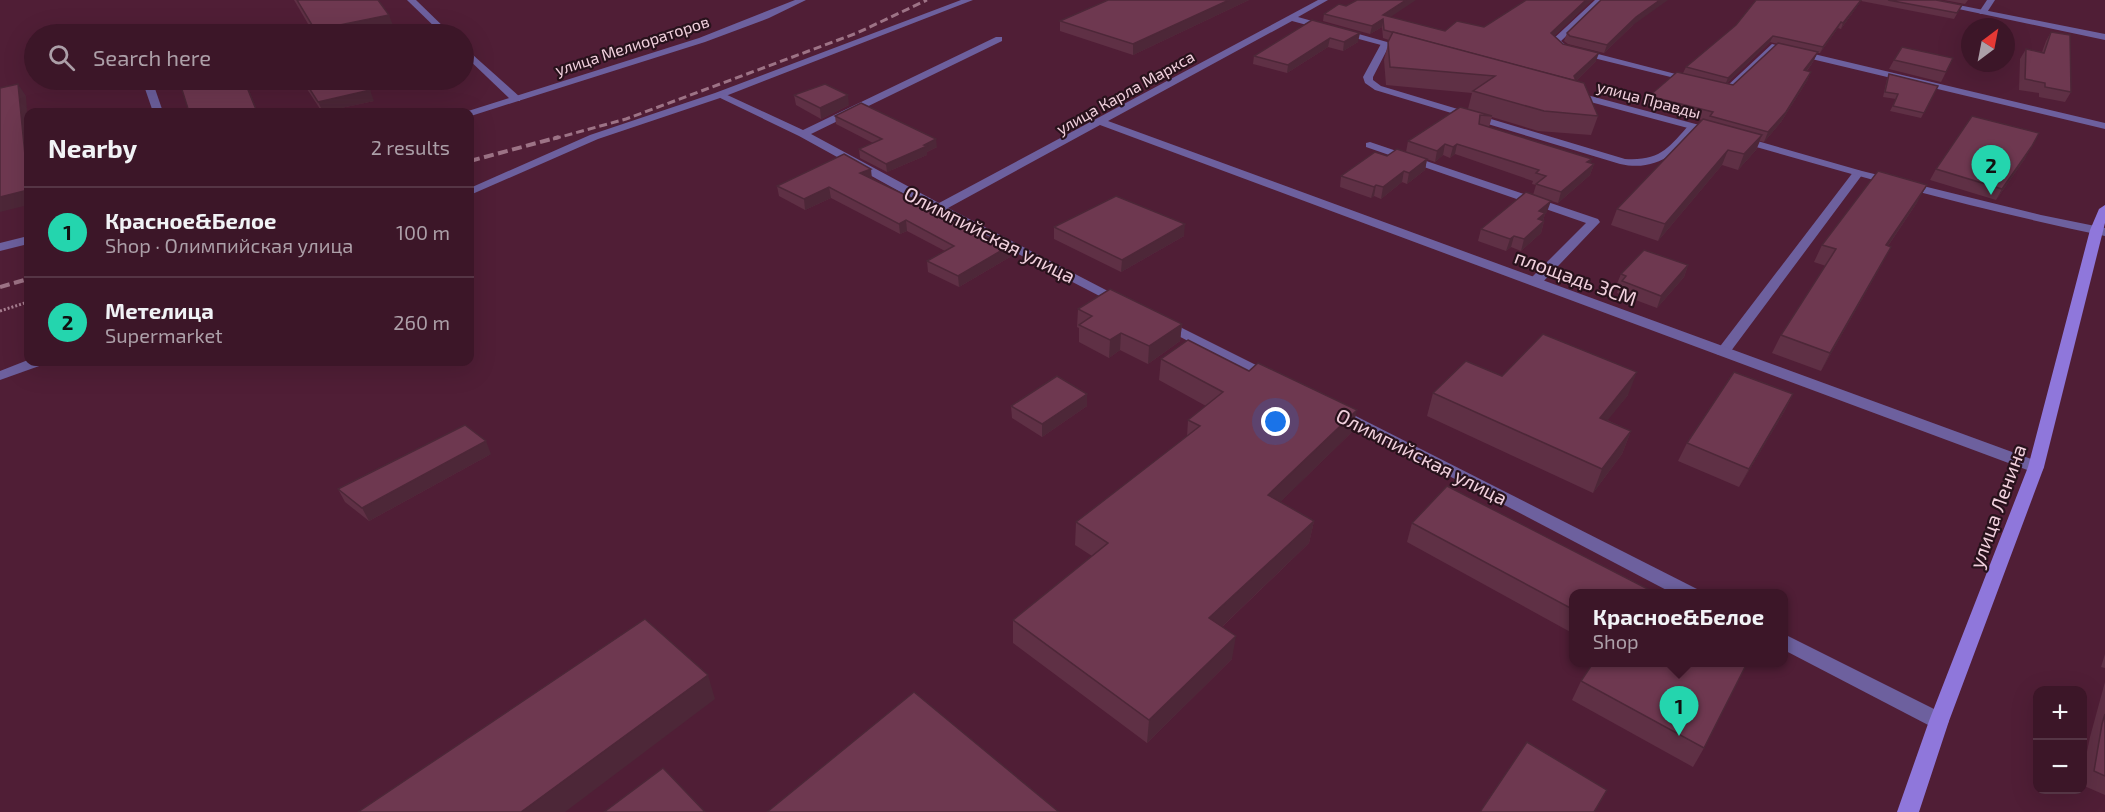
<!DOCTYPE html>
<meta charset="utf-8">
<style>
:root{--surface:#3c1628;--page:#431f30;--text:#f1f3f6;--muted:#ac9fa8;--line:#553545;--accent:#24d5ae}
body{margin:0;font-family:"Exo 2",sans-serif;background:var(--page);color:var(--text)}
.controls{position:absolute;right:18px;bottom:18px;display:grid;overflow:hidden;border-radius:12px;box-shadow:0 6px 24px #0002}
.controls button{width:54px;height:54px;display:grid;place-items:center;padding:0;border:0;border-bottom:2px solid var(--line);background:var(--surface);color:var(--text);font:30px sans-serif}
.compass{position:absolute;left:1961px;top:18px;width:54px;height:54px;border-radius:50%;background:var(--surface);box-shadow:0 6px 24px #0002;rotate:32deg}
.you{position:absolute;left:1276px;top:422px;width:21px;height:21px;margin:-15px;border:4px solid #fff;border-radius:50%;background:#1a73e8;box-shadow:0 0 0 9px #1a73e833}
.badge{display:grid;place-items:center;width:39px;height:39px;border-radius:50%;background:var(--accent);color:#111;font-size:20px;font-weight:700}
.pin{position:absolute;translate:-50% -50px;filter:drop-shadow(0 2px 3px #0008)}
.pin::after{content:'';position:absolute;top:32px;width:21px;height:18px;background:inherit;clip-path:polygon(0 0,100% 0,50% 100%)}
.popup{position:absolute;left:1569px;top:589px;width:219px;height:78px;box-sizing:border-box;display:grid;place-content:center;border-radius:12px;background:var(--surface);filter:drop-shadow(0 2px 4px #0005);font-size:20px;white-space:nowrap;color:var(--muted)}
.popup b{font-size:22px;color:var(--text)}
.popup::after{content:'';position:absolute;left:50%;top:100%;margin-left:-12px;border:12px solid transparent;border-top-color:var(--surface)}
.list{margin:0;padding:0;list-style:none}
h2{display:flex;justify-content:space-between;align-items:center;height:78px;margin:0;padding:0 24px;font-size:26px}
h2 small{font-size:20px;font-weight:400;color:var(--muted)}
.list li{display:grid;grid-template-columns:39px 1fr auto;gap:18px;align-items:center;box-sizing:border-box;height:90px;padding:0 24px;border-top:2px solid var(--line)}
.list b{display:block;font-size:22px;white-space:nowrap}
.list p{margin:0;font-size:20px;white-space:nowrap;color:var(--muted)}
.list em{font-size:20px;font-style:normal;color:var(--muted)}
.icon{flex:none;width:33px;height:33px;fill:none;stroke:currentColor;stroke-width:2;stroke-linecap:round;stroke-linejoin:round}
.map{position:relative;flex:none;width:2105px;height:812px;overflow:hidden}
.search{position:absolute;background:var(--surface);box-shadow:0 6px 24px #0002;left:24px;top:24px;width:450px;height:66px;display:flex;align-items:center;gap:15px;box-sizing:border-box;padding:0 21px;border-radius:33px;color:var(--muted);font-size:22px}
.panel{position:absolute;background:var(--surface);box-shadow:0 6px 24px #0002;left:24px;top:108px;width:450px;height:258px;border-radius:12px}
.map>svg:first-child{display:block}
</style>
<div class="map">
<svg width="2105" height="812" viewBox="0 0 2105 812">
<rect width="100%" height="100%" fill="#501e36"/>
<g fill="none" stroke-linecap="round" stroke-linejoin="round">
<polyline stroke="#a87f91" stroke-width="3" stroke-dasharray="2 2" stroke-linecap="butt" points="0,311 28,302"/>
<g fill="#6d609e" fill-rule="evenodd">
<polygon points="407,0 416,0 451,34 442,34"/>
<polygon points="961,0 973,0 723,97 598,139 470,195 470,188 590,135 715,93"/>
<polygon points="1595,0 1604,0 1561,41 1567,46 1695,79 1695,83 1561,50 1551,41"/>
<polygon points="1987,0 1995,0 1986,14 1980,14 1979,12"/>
<polygon points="129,27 135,27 138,34 130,34"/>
<path d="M1382,42L1390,44L1373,77V80L1381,86L1625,159C1661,161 1668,148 1690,124L1699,126C1678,153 1656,172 1620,164L1375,90L1365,83L1363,77Z"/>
<polygon points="1772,44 2105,123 2105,129 1774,50 1731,92 1712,89 1712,85 1726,87"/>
<polygon points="464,47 520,97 520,101 512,101 464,55"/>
<polygon points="142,80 152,80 163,112 153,112"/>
<polygon points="1370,142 1598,219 1600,222 1540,285 1530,285 1529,282 1530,279 1586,223 1366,147 1366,143"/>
<polygon points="1858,170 1864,173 1862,175 1728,355 1718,355 1716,352 1718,349 1854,171"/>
<polygon points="28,360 44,362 42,365 0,380 0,371"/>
</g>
<g fill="#6d609e" fill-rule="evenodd">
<polygon points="795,0 806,0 769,18 705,42 474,115 470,116 470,112 465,112 699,38"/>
<polygon points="1318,0 1328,0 1298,17 1412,49 1407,52 1292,21 1108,121 2042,463 2044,467 2042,471 2030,471 1100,125 948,208 1129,302 1127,305 1117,305 935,211 799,136 714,95 723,93 803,130 996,37 1002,37 1002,41 811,134 939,203"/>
<polygon points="1916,0 1933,0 2105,34 2105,40"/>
<polygon points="1572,91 1718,130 1719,132 1714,135 1568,96 1567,94"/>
<path d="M1740,136L1862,171L2041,215L2105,228V236C1981,210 1858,177 1736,141L1735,139Z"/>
<polygon points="28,236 28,244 0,251 0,243"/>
<polygon points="1162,318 1274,374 1276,377 1269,381 1264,380 1157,325 1155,322"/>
<polygon points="1336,406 1697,589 1700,594 1674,594 1331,414 1328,411"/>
<polygon points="1784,634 1946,715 1949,721 1946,727 1939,729 1932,727 1784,650"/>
</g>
<polygon fill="#8f77db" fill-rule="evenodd" points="2105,205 2105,223 2044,467 1949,721 1919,812 1897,812 1929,721 2028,467 2090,230 2099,209"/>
<polyline stroke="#9d7386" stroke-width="3" stroke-dasharray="8 4" stroke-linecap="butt" points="553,139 626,119 857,33 927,0"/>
<g stroke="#9d7386" stroke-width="4" stroke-dasharray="10 4.5" stroke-linecap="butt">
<polyline points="470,161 559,137"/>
<polyline points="0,287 28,279"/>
</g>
</g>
<g fill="#5f3045" fill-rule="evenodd">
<polygon points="294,0 378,0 396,33 387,34 314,34"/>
<polygon points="1108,0 1249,0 1133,55 1060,31 1060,21"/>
<polygon points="1526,0 1592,0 1554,36 1563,44 1596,61 1576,81 1598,116 1591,135 1538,131 1492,117 1489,127 1592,159 1590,163 1594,164 1590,175 1558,203 1533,195 1536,185 1532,184 1533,181 1455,154 1450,158 1443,155 1435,162 1427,159 1425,170 1407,184 1402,182 1381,199 1374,196 1371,198 1340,187 1341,176 1387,156 1406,152 1408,141 1468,109 1472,93 1386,85 1384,60 1389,40 1383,38 1382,27 1370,34 1323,21 1324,14 1391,17 1445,31 1484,27"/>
<path d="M1756,0H1936L1962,5L1954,19L1861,1L1841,29L1838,28L1820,53H1817L1813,62L1807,71L1811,72L1807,81L1781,122L1764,142L1760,141L1756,150L1738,170L1722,165L1658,241L1611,225L1617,209L1702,120L1646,105L1649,96L1683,73L1686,67L1736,25ZM1770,42L1778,44L1733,85L1727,83Z"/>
<polygon points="1944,0 1968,0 1965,4"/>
<polygon points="1312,20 1358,42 1343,51 1328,47 1287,73 1253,64 1254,56"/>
<polygon points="1633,25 1604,53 1568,44 1564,41 1567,33"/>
<polygon points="2051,32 2071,92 2065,102 2039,97 2039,93 2019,90 2020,59 2026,49 2042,52 2046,41"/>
<polygon points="1953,58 1941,82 1889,69 1894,60"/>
<polygon points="1889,74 1938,86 1921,118 1890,111 1896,99 1883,97 1887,79"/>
<polygon points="303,80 374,101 322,112 307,89"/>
<polygon points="794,95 849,105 821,119 796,105"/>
<polygon points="835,116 937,147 927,152 927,155 887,172 860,158 859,149 873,143 836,124"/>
<polygon points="2026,157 1996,200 1930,180 1936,169"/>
<polygon points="872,179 934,209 934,212 1010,257 959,287 928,272 927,261 945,251 907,231 900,234 831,198 805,210 779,196 777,186"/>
<polygon points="1918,201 1888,246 1882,264 1821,371 1772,353 1781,335 1826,266 1814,262 1822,245"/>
<polygon points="1547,212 1545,214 1543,221 1544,221 1541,233 1521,251 1511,247 1506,251 1478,241 1481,229"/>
<polygon points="1054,227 1184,236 1121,272 1054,239"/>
<polygon points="1688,265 1684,277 1657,308 1617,293 1619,287 1616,286 1621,274"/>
<polygon points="1078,309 1182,324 1180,341 1148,364 1120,350 1109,358 1079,342 1079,328 1077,327"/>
<polygon points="1161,359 1352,432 1280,502 1314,521 1309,543 1222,627 1232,659 1147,743 1013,643 1013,620 1092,556 1075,545 1076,522 1187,437 1188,420 1206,406 1159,380"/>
<polygon points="1502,376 1628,395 1607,420 1631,431 1622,454 1593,493 1427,416 1433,393"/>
<polygon points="1087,394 1087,406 1042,437 1012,418 1011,406"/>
<polygon points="1793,394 1784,412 1739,487 1678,461 1687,443"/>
<polygon points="491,454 369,521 345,502 338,489"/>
<polygon points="1412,523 1574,594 1574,634 1407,542"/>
<polygon points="2105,654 2105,668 2101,667"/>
<polygon points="1581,681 1704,748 1693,767 1572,700"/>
<polygon points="2105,682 2105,795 2082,785 2082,776 2090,737"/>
</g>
<g fill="#4d2738">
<polygon points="1229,0 1249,0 1133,55 1133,44"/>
<polygon points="1406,0 1416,0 1383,22 1382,27 1370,34 1372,26 1383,15"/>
<polygon points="1586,0 1592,0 1549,41 1551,33"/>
<polygon points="1660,0 1668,0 1633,25 1604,53 1607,45 1636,17"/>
<polygon points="1861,0 1862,0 1861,1 1841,29 1843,23"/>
<polygon points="389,15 396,33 387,34 317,34 315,30"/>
<polygon points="1841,22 1838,28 1820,53 1823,47"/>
<polygon points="1360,33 1358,42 1343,51 1344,42"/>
<polygon points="1773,36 1770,42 1725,85 1728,78"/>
<polygon points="1330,38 1328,47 1287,73 1288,65"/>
<polygon points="1818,52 1813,62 1800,80 1804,70"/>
<polygon points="1599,53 1596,61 1576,81 1574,76"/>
<polygon points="1811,72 1807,81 1781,122 1764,142 1768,132"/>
<polygon points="245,80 258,112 257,112 244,80"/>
<polygon points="18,84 26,96 28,125 28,161 25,155"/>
<polygon points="370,90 374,101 323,112 318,102"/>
<polygon points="848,95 849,105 821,119 820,108"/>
<polygon points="1762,135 1756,150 1738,170 1744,154"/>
<polygon points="936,139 937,147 927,152 927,155 887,172 886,164"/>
<polygon points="1445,144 1443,155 1435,162 1437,151"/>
<polygon points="1457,144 1455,154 1450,158 1453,147"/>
<polygon points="2032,146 2026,157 1996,200 2002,189"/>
<polygon points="1728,150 1722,165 1658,241 1665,224"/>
<polygon points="1427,159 1425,170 1407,184 1409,173"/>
<polygon points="1592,159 1588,169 1594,164 1590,175 1558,203 1561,192 1587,162"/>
<polygon points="871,169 872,179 860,173"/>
<polygon points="1404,171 1402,182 1381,199 1383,187"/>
<polygon points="1376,185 1374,196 1371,198 1374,187"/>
<polygon points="1927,185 1918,201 1877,262 1886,245"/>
<polygon points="829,187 831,198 805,210 804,199"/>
<polygon points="28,190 28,205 0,212 0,197"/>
<polygon points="1551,201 1547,212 1545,214 1542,224 1544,221 1541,233 1521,251 1524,239 1539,211"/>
<polygon points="906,220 907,231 900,234 899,224"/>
<polygon points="1185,224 1184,236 1121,272 1122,260"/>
<polygon points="1514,236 1511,247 1506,251 1510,239"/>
<polygon points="1009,246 1010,257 959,287 958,276"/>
<polygon points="1891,247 1882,264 1821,371 1830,353"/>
<polygon points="1688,265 1684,277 1657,308 1661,296"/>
<polygon points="1182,324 1180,341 1148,364 1149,346"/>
<polygon points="1121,333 1120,350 1109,358 1110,340"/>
<polygon points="1637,372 1628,395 1591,441 1600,418"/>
<polygon points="1087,394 1087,406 1042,437 1042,424"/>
<polygon points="1793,394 1784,412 1739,487 1749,469"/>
<polygon points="1357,410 1352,432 1264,518 1268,495"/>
<polygon points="1631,431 1622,454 1593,493 1602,469"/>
<polygon points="486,441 491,454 369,521 362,508"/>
<polygon points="1314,521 1309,543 1206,642 1209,618"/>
<polygon points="1236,636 1232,659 1147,743 1149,720"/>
<polygon points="708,675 715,699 565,812 521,812"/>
</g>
<g fill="#6e3850" stroke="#4d2738" stroke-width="1.5">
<polygon points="297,0 378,0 389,15 315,30"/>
<polygon points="1108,0 1229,0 1133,44 1060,21"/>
<polygon points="1357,0 1406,0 1383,15 1445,31 1457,21 1484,27 1526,0 1586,0 1551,33 1563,44 1599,53 1574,76 1576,81 1384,30 1383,19 1372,26 1324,14 1339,4 1346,6"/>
<polygon points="1601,0 1660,0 1636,17 1607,45 1570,36 1567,33"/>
<polygon points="1756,0 1861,0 1843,23 1841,22 1823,47 1773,36 1728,78 1686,67 1736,25"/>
<polygon points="1888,0 1936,0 1962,5 1957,13"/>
<polygon points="1312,20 1360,33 1344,42 1330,38 1288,65 1254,56"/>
<polygon points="217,27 221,34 178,34"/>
<polygon points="1393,32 1584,83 1598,116 1544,111 1473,91 1495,76 1390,67 1388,42"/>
<polygon points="2051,32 2070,35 2071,92 2045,87 2045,83 2025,79 2026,49 2044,53"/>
<polygon points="1778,43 1818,52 1804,70 1811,72 1786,112 1768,132 1710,116 1713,112 1649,96 1677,72 1733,85"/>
<polygon points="1902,47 1953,58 1946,72 1894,60"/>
<polygon points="1889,74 1938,86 1924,113 1893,106 1898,94 1885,92"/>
<polygon points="179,80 244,80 257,112 189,112"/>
<polygon points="304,80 362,80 370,90 318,102"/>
<polygon points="18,84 25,155 28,154 28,190 0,197 0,88"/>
<polygon points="825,84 848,95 820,108 794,95"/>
<polygon points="861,103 936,139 924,145 927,146 886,164 859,149 882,139 835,116"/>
<polygon points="1460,107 1492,116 1480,115 1479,124 1592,159 1587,162 1594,164 1561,192 1536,184 1546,176 1536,173 1539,170 1457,144 1453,147 1445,144 1437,151 1408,141"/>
<polygon points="1972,116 2039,133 2032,146 2002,189 1936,169"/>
<polygon points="1703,119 1762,135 1744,154 1728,150 1665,224 1617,209"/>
<polygon points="1397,149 1427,159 1409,173 1404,171 1383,187 1376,185 1374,187 1341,176 1375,152 1387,156"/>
<polygon points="844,154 871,169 860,173 934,209 931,211 1009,246 958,276 927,261 954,246 906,220 899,224 829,187 804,199 777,186"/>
<polygon points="1878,171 1927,185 1886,245 1891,247 1830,353 1781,335 1836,249 1822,245"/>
<polygon points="1526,192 1551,201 1539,211 1545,213 1538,219 1544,221 1524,239 1514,236 1510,239 1481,229"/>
<polygon points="1116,196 1185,224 1122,260 1054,227"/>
<polygon points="1644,250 1688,265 1661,296 1622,281 1626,276 1621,274"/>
<polygon points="1110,289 1182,324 1149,346 1121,333 1110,340 1079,325 1092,316 1078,309"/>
<polygon points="1543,334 1637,372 1600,418 1631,431 1602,469 1433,393 1466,361 1502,376"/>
<polygon points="1188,340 1249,371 1258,363 1357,410 1268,495 1314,521 1209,618 1236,636 1149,720 1013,620 1108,543 1076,522 1200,426 1188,420 1223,392 1161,359"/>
<polygon points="1734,372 1793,394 1749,469 1687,443"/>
<polygon points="1057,376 1087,394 1042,424 1011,406"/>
<polygon points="465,425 486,441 362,508 338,489"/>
<polygon points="1447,486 1642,586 1657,594 1574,594 1574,610 1412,523"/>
<polygon points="645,619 708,675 521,812 358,812"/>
<polygon points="1593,663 1747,663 1704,748 1581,681"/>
<polygon points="914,692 1059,812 767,812"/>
<polygon points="2105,714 2105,776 2094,771 2102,724"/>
<polygon points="1527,742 1607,790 1594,812 1480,812"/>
<polygon points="663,768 705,812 604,812"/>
</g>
<g text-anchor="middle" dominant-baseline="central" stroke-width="4.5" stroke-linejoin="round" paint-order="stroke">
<g font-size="16" fill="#f1d0dd" stroke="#28121c">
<text transform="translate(632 45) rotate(-18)">улица Мелиораторов</text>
<text transform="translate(1125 92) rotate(-29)">улица Карла Маркса</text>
<text transform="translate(1649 99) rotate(15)">улица Правды</text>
</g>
<g font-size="20" fill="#f1d0dd" stroke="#28121c">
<text transform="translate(990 234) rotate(27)">Олимпийская улица</text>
<text transform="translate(1576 277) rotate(20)">площадь ЗСМ</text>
<text transform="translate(1422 456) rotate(27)">Олимпийская улица</text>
<text transform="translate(1997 506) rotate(-70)">улица Ленина</text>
</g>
</g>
</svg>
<div class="controls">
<button>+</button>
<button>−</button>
</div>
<svg class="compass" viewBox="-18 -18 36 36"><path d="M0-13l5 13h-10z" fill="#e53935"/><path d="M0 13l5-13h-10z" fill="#ac9fa8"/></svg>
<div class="you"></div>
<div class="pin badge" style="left:1679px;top:736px">1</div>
<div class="popup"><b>Красное&amp;Белое</b>Shop</div>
<div class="pin badge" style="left:1991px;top:195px">2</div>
<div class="search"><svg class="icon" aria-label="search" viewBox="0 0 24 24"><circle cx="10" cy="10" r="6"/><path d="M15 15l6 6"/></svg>Search here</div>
<section class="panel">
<h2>Nearby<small>2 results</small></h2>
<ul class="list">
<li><span class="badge">1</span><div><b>Красное&amp;Белое</b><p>Shop · Олимпийская улица</p></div><em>100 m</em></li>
<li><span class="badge">2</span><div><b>Метелица</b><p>Supermarket</p></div><em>260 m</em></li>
</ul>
</section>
</div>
